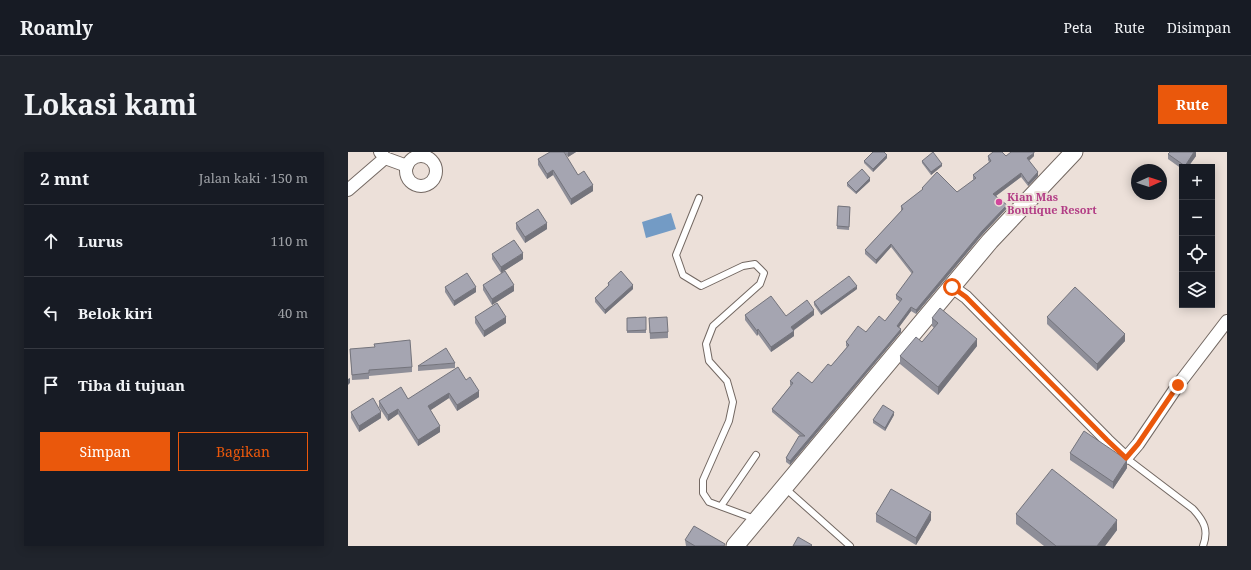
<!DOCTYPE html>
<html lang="id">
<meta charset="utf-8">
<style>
:root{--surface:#171b24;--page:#20242c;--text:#f1f3f6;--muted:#9ea1a6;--line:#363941;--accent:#ea580c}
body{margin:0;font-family:"Noto Serif",serif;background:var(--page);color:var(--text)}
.controls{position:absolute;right:12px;top:12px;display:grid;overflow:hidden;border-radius:0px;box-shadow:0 2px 10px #0003}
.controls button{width:36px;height:36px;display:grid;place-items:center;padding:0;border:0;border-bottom:1px solid var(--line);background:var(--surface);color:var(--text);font:20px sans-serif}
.compass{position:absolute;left:783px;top:12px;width:36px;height:36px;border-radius:50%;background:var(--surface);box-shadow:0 2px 10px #0003;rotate:87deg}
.stop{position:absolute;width:12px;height:12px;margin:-9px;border:3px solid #ea580c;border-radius:50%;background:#fff}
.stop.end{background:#ea580c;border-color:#fff;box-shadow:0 1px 4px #0008}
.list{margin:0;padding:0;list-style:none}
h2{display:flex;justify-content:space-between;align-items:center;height:52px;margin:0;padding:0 16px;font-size:17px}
h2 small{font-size:13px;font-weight:400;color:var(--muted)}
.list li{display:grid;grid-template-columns:26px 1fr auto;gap:12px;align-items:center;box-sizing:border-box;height:72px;padding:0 16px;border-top:1px solid var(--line)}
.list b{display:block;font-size:15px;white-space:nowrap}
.list em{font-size:13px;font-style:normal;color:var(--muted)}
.actions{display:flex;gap:8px;padding:12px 16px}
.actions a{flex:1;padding:9px 0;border:1px solid var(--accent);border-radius:0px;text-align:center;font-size:14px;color:var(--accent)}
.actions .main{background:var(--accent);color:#fff}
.icon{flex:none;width:22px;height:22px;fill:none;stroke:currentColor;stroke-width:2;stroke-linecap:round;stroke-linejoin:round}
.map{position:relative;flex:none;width:879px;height:394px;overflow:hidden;border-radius:0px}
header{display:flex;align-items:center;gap:24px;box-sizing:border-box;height:56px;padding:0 20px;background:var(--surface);border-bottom:1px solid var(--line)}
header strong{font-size:19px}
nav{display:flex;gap:22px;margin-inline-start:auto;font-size:14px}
.intro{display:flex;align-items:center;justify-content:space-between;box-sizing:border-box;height:96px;padding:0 24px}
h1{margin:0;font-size:28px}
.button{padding:10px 18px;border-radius:0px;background:var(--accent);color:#fff;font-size:14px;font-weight:700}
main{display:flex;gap:24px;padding:0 24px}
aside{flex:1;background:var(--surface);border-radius:0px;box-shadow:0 2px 10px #0003}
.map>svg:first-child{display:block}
</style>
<header>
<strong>Roamly</strong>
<nav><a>Peta</a><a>Rute</a><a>Disimpan</a></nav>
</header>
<div class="intro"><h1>Lokasi kami</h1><a class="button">Rute</a></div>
<main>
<aside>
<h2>2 mnt<small>Jalan kaki · 150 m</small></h2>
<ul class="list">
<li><svg class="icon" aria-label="ahead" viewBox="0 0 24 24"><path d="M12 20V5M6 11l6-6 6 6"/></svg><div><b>Lurus</b></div><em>110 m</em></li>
<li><svg class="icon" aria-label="left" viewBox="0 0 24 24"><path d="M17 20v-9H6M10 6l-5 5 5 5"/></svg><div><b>Belok kiri</b></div><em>40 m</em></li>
<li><svg class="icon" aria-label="arrive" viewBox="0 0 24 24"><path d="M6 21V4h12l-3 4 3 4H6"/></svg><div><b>Tiba di tujuan</b></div></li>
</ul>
<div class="actions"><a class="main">Simpan</a><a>Bagikan</a></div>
</aside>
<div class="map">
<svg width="879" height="394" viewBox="0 0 879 394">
<rect width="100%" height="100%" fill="#ece0d9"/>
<polygon fill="#739bc5" points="323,61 328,77 298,86 294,70"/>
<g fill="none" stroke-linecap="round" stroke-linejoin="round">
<defs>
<g id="lane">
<polyline points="351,46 328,103 335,123 353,134 395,114 407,112 416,121 412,132 365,174 358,192 361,209 379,229 385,250 381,269 355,328 355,341 361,350 407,367"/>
<path d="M778,306L845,357C856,369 861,378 855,394"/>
<polyline points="437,336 502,394"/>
<polyline points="373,354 408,303"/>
</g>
<g id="street">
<polyline points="32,0 37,6 59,14"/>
<circle cx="73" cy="19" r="15"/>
<polyline points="0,38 37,6"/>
<polyline points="604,135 618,145 759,288 778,306 790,292 830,233 879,169"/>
</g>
<polyline id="secondary" points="387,394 642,89 726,0"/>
</defs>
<use href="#lane" stroke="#736862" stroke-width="8"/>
<use href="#street" stroke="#736862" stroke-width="14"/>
<use href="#secondary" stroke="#736862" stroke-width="19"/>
<use href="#lane" stroke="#fff" stroke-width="6"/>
<use href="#street" stroke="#fff" stroke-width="12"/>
<use href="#secondary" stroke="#fff" stroke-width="17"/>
</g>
<g fill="#8e8e98">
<polygon points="216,0 228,0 220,5"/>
<polygon points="848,0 848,4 840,15 834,15 834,17 820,7 820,2"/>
<polygon points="640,4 686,4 681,9 690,24 680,34 673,25 648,44 659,56 634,83 568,162 563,159 551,175 553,180 442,313 438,310 438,306 452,284 424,260 424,257 443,233 442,233 442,229 464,231 483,214 499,195 498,194 498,190 537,169 552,150 548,147 548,143 564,122 543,95 528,112 517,102 517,98 553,59 553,54 574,38 574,36 609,40 626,28 625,27 625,23 641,10 640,8"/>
<polygon points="539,6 525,20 516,11 516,9"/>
<polygon points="190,7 230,23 245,39 223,53 205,23 199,27 190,13"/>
<polygon points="574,9 594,14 583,23 574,11"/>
<polygon points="522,29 508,42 499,34 499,31"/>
<polygon points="490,54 502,55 501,78 489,77"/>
<polygon points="168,71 199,77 177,91 168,77"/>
<polygon points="144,102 175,107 153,121 144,107"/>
<polygon points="260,131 285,137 257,162 247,150 247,146 260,134"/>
<polygon points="135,133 166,139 144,153 135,138"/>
<polygon points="97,135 128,140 106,154 97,140"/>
<polygon points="509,137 473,163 466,153 466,150"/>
<polygon points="397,163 438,164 466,163 445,179 446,184 423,200 410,182 409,184 397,168"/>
<polygon points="127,165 158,171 136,185 127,171"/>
<polygon points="298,165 298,181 279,181 279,166"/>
<polygon points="699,165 777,189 749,219 699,172"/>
<polygon points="301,166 320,180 320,186 302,187"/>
<polygon points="584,166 629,194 590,243 552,212 552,204 574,190 586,176 584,174"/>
<polygon points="2,197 64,215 64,220 21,224 21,227 4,228"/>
<polygon points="107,211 107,216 70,219 70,214"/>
<polygon points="118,228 131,245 109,259 101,246 82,258 92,280 70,294 50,262 40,269 31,255 31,249 60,247"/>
<polygon points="3,260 33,266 11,280 3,266"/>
<polygon points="546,263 537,279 525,271 525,268"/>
<polygon points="722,301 779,316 765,337 722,308"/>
<polygon points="528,362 583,368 568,393 528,370"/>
<polygon points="668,362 769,378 757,394 696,394 668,372"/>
<polygon points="337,388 377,394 338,394"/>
</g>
<g fill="#74747c">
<polygon points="220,0 228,0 220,5"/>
<polygon points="846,0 848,0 848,4 840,15 837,15 837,14"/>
<polygon points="686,1 686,4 679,10 679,6"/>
<polygon points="539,3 539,6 525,20 525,17"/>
<polygon points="594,12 594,14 583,23 583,20"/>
<polygon points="205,18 205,23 199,27 199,22"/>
<polygon points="690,20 690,24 680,34 680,31"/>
<polygon points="673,21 673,25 645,46 645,42"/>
<polygon points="522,26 522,29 508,42 508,40"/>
<polygon points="245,33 245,39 223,53 223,47"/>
<polygon points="659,53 659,56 634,83 568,162 568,158 634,79"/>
<polygon points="199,71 199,77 177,91 177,85"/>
<polygon points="543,92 543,95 528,112 528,108"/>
<polygon points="175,101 175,107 153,121 153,115"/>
<polygon points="166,133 166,139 144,153 144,147"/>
<polygon points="285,133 285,137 257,162 257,158"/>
<polygon points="509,134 509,137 473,163 473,160"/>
<polygon points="128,135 128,140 106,154 106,149"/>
<polygon points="563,155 563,159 549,178 549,174"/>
<polygon points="466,158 466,163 443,180 443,175"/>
<polygon points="158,165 158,171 136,185 136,179"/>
<polygon points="410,177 410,182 409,184 409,179"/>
<polygon points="553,177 553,180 442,313 442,309"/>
<polygon points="446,179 446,184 423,200 423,195"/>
<polygon points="777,182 777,189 749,219 749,212"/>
<polygon points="629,187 629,194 590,243 590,235"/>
<polygon points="2,226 2,231 0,233 0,227"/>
<polygon points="131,239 131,245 109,259 109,253"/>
<polygon points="101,241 101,246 80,260 80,254"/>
<polygon points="50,257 50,262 40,269 40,263"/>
<polygon points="33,260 33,266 11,280 11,274"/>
<polygon points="546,260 546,263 537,279 537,276"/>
<polygon points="92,274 92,280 70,294 70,288"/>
<polygon points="779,308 779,316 765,337 765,330"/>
<polygon points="583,360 583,368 568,393 568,386"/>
<polygon points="769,368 769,378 757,394 749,394"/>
</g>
<g fill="#a5a5b1" stroke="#74747c">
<polygon points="202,0 216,0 230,23 236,19 245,33 223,47 205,18 199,22 190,7"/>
<polygon points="525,0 536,0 539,3 525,17 516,9"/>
<polygon points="585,0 594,12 583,20 574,9"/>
<polygon points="645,0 654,0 658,4 663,0 686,0 686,1 679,6 690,20 680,31 673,21 645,42 659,53 634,79 568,158 563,155 549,174 553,177 442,309 438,306 451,284 457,284 424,257 445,231 442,229 450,220 464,231 480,212 483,214 501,193 498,190 510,174 518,180 531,164 537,169 554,147 548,143 565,120 543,92 528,108 517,98 555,57 553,54 575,37 574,36 589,20 609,40 628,26 625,23 643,9 640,4"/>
<polygon points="822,0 846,0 837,14 820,2"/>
<polygon points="514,17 522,26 508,40 499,31"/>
<polygon points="490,54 502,55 501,75 489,74"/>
<polygon points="190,57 199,71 177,85 168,71"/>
<polygon points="166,88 175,101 153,115 144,102"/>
<polygon points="157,119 166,133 144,147 135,133"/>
<polygon points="273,119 285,133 257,158 247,146 261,133 260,131"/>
<polygon points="119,121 128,135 106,149 97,135"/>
<polygon points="501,124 509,134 473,160 466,150"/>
<polygon points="727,135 777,182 749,212 699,165"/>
<polygon points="423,144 438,164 459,148 466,158 443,175 446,179 423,195 410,177 409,179 397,163"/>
<polygon points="149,151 158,165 136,179 127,165"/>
<polygon points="592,156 629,187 590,235 552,204 568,185 574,190 590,171 584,166"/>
<polygon points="298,165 298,178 279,179 279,166"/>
<polygon points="319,165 320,180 302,181 301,166"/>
<polygon points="62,188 64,215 21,218 21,221 4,223 2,197 27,195 26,192"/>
<polygon points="98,196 107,211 70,214"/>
<polygon points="110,215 118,228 122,225 131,239 109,253 101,241 80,254 92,274 70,288 50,257 40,263 31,249 53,235 60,247"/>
<polygon points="25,246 33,260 11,274 3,260"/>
<polygon points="535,253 546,260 537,276 525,268"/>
<polygon points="736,279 779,308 765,330 722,301"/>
<polygon points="704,317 769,368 749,394 708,394 668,362"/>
<polygon points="543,337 583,360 568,386 528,362"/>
<polygon points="346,374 377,392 376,394 347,394 337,388"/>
<polygon points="450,385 464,393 463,394 445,394"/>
</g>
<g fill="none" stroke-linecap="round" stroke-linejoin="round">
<polyline stroke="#ea580c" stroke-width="5" points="604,135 618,145 759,288 778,306 790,292 830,233"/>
</g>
<circle fill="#d1479c" stroke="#ece0d9" stroke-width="1.5" cx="651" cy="50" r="4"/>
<g text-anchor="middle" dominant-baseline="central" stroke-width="4" stroke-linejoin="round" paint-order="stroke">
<g font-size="11" font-weight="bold" fill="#b23c85" stroke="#ece0d9" text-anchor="start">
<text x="659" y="44">Kian Mas<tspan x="659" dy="13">Boutique Resort</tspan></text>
</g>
</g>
</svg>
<div class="controls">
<button>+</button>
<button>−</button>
<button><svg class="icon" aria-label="locate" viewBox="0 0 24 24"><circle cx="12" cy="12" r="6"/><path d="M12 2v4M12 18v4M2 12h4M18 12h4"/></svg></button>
<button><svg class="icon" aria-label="layers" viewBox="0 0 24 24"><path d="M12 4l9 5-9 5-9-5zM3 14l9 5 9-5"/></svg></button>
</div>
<svg class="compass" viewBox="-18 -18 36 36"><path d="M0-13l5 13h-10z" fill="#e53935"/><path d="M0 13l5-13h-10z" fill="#9ea1a6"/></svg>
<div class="stop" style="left:604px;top:135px"></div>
<div class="stop end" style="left:830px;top:233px"></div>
</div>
</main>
